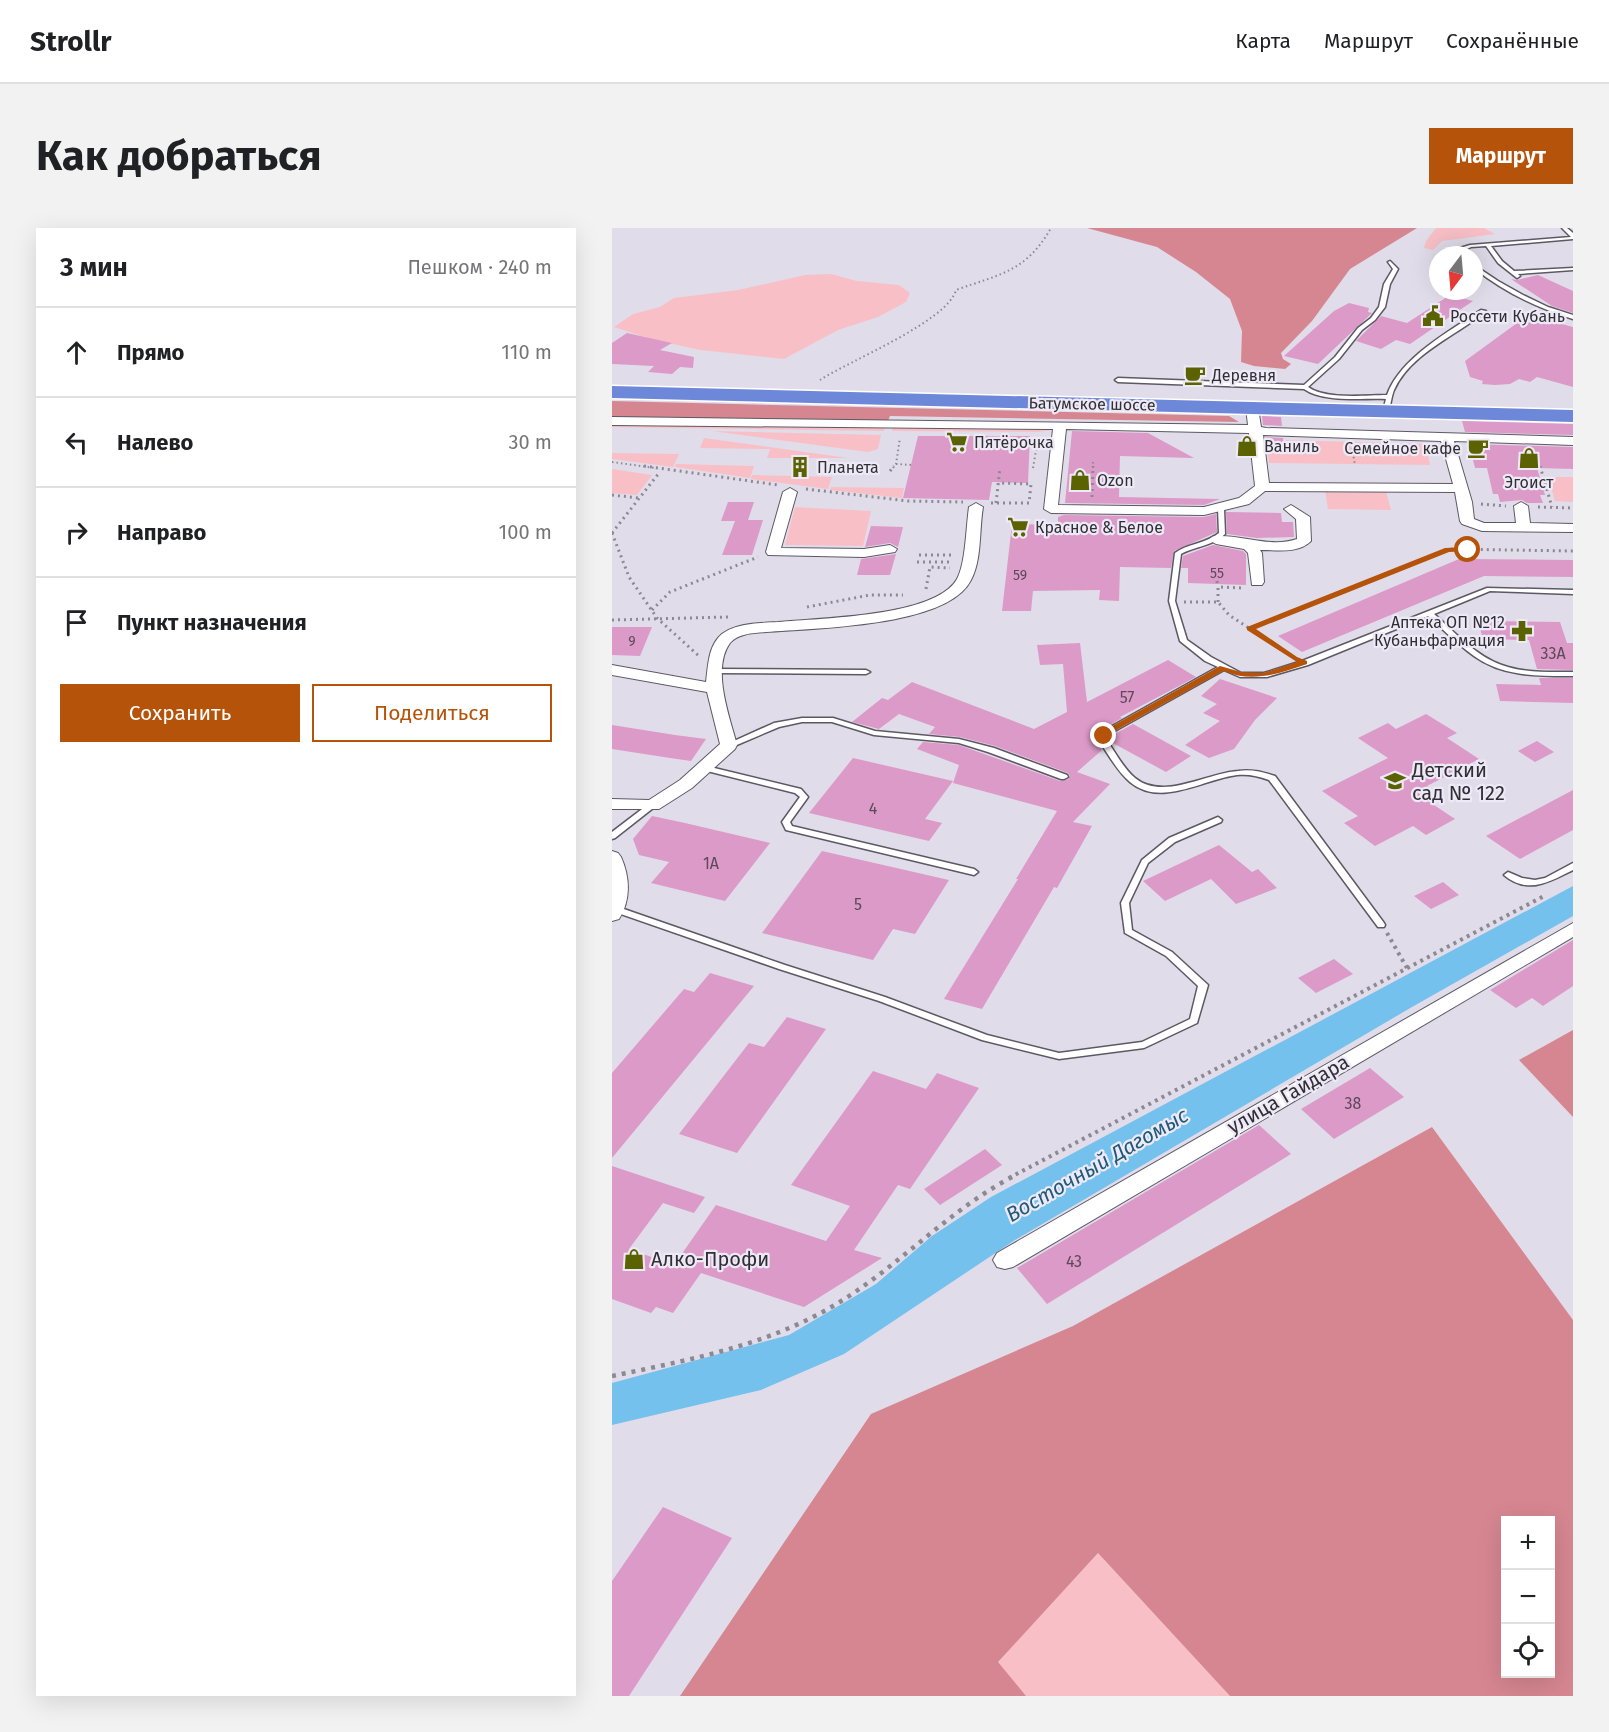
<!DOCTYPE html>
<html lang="ru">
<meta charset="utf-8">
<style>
:root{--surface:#fff;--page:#f2f2f2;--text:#202124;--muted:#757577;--line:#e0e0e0;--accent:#b45309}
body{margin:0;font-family:"Fira Sans",sans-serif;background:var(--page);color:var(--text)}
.controls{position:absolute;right:18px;bottom:18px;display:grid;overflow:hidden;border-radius:0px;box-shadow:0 6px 24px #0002}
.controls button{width:54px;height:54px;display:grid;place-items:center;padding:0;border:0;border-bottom:2px solid var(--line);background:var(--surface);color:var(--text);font:30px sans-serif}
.compass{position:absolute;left:817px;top:18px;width:54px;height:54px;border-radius:50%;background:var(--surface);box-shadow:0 6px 24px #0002;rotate:196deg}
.stop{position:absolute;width:18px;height:18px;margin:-14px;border:4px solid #b45309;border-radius:50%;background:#fff}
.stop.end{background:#b45309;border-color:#fff;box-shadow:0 2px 6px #0008}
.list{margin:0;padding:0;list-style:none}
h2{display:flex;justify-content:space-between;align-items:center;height:78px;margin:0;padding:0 24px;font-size:26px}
h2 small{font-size:20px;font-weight:400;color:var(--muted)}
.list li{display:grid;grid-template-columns:39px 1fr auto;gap:18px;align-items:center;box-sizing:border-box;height:90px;padding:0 24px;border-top:2px solid var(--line)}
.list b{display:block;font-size:22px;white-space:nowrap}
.list em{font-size:20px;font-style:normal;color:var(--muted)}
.actions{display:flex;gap:12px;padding:18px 24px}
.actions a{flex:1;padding:14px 0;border:2px solid var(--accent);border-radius:0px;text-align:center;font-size:21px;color:var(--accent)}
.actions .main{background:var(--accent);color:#fff}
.icon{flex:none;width:33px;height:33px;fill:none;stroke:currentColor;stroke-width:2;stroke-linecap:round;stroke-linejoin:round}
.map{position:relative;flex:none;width:961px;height:1468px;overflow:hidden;border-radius:0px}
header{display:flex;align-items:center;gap:36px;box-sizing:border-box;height:84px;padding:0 30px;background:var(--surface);border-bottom:2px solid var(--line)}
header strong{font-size:28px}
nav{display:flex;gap:33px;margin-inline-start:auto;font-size:21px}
.intro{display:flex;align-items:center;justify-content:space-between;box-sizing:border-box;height:144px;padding:0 36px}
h1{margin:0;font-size:42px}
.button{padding:15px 27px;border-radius:0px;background:var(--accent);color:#fff;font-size:21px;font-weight:700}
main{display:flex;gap:36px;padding:0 36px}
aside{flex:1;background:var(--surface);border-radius:0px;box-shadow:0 6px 24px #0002}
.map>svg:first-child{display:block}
</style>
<header>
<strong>Strollr</strong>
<nav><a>Карта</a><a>Маршрут</a><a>Сохранённые</a></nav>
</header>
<div class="intro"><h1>Как добраться</h1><a class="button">Маршрут</a></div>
<main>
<aside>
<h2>3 мин<small>Пешком · 240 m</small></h2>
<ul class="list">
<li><svg class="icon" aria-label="ahead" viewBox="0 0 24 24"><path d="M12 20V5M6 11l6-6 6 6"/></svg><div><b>Прямо</b></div><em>110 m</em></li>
<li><svg class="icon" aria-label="left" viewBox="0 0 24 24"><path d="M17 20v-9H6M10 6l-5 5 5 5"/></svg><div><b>Налево</b></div><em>30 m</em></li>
<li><svg class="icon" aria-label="right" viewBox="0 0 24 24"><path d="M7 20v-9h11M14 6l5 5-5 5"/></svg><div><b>Направо</b></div><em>100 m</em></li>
<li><svg class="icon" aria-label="arrive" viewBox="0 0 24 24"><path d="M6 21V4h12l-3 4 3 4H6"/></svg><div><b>Пункт назначения</b></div></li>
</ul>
<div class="actions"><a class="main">Сохранить</a><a>Поделиться</a></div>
</aside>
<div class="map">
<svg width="961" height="1468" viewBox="0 0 961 1468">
<rect width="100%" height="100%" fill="#e1dce9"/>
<g fill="#f8c0c6">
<polygon points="824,0 872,0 883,6 830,13 821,22 812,20 814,13"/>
<polygon points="219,46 245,53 287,57 298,65 294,74 266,89 226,102 172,131 88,122 39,111 2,99 21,86 48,79 62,70 126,62 193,47"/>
<polygon points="0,196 273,200 272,203 0,199"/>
<polygon points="281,200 441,200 441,202 426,204 280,203"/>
<polygon points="100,203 269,207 266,221 256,224"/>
<polygon points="92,210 236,230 155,230 158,221 88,220"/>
<polygon points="674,212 814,216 818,237 657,235 654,215 674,216"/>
<polygon points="0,225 67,226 61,239 0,231"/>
<polygon points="64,236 142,238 138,250 63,239"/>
<polygon points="0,241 40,247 25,267 0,265"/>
<polygon points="140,247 220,249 216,261 139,251"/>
<polygon points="936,249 961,249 961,274 943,273"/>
<polygon points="219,259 292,260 290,270 218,262"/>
<polygon points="713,262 774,263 779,282 716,281"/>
<polygon points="183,279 259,283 251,318 173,317"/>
<polygon points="486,1325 618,1468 414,1468 385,1434"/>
</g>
<g fill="#d68690" fill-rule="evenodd">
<polygon points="475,0 805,0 738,41 700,93 669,125 671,131 679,136 673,141 642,138 629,134 630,103 618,71 584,44 545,19"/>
<polygon points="0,173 617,188 627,194 278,188 275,195 0,191"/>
<polygon points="961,802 961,889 907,832"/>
<path d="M820,899L961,1092V1468H618L486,1325L386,1434L414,1468H68L259,1186L461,1098ZM939,1292V1446H894V1292Z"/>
</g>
<polygon fill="#74c1ed" points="961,658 961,688 800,779 403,1012 232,1126 149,1162 0,1197 0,1155 177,1107 264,1056 320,1008 379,969"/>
<g fill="#dc9ac9">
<polygon points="926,47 961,63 961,85 940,78 899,51 905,52"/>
<polygon points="838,67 861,73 798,116 784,112 769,121 744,113 769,88 795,95"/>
<polygon points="737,75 757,80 756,84 760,85 706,136 672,128 722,83"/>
<polygon points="916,87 961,99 961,159 925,149 918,154 907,151 898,156 883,157 870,156 871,153 858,149 853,133"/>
<polygon points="15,105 60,115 48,122 82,129 81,140 68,139 60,146 36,144 42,138 0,136 0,115"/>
<polygon points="650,188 669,189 670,198 651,197"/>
<polygon points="850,193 961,196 961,207 853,204"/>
<polygon points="460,203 536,205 582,230 508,228 507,269 608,271 592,277 453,275"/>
<polygon points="306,208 418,208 416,255 380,254 377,272 291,270"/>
<polygon points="654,209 671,210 672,222 655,222"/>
<polygon points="857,216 961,219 961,241 925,240 933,267 928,267 931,275 915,275 910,272 888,274 886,266 881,266 875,240 863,240"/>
<polygon points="116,274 142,274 136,292 151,292 140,327 110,327 123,293 109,293"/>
<polygon points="614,284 669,285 670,294 681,294 682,309 645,310 615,306"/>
<polygon points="604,286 605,304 562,323 559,340 508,339 507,373 487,372 488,362 421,363 419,383 390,383 400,296 446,297 446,289 452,287 592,289"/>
<polygon points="259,298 291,299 286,319 278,315 253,319"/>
<polygon points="601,317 631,323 634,326 634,357 576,355 576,340 569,340 571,328"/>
<polygon points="284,326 278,347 245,347 249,331"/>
<polygon points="847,331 961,332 961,349 872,348 690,424 666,408"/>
<polygon points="866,393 948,394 955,415 961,415 961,442 925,441 917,412 871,411"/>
<polygon points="0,399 40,399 28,428 0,427"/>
<polygon points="468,415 475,474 556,432 584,449 508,489 510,490 491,501 485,512 490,522 465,544 498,556 461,594 480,598 445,660 442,659 370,781 332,771 406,651 404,651 445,583 341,555 347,537 305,521 311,514 347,517 448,553 457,551 458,548 456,545 383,518 348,509 317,506 323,499 287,486 267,501 240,494 270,470 276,472 300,454 422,501 455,484 451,436 428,437 425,417"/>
<polygon points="927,450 961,450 961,475 888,473 884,456 929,457"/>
<polygon points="608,451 665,470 643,492 622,521 597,530 573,517 608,493 591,485 605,476 589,468"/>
<polygon points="814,486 845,505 835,510 867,531 815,558 818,561 807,567 843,591 814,607 801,598 763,618 732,595 746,588 710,563 776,530 746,510 776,495 784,501"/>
<polygon points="521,496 579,528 554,544 499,514 501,507"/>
<polygon points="0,497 63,507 94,511 79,533 58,530 0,521"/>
<polygon points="925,513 942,524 923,534 906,523"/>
<polygon points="241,530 341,553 313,591 330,595 317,613 197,585"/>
<polygon points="961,562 961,602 908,631 874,608"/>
<polygon points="40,588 73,595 158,615 113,673 39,655 57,634 27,627 21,611"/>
<polygon points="607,617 640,644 646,641 665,660 624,676 599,651 553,673 531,653"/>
<polygon points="210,623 337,652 303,706 281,701 261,732 150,705"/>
<polygon points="831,654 847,667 819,681 802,668"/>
<polygon points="961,712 961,758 931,778 920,770 904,780 878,762"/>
<polygon points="722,731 741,746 704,765 686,750"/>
<polygon points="98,745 142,758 0,930 0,845 72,761 82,764"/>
<polygon points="175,789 214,801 125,925 67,906 137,815 152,819"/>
<polygon points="758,840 792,869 722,911 689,881"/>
<polygon points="261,843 314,861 325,845 367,860 298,961 286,957 242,1022 270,1030 192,1079 89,1045 61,1085 44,1079 39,1085 0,1071 0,938 93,969 82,985 51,975 17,1021 62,1037 104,977 214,1013 238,978 179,957"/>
<polygon points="647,897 679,926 435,1076 405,1040"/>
<polygon points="373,921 390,937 328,977 312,961"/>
<polygon points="51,1279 120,1310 17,1468 0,1468 0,1353"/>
</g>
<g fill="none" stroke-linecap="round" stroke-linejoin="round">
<defs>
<g id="lane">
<polygon points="950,0 955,0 961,5 961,11 879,18 890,33 902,43 961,40 961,42 906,46 908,48 905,50 886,35 874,18 859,19 853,22 853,27 849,27 848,20 858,17 959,9"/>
<path d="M778,33L786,41L778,56L773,79L763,92L750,102L727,131L696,159C714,172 753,167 775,167C788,130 838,103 869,82L874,83C844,108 799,125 782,162C779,169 779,177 776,184L771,183L774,171C750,170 712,175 692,161L506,154L503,152L506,150L692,157L723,129L746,100L759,90L767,79L772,56L781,41L776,34Z"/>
<path d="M862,37L886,53L911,67L936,79L961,87V91C925,80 892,64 862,40Z"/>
<path d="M609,279L612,281L613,306C601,318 584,318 569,326L563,373L575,412L599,429L629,445H652L690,433L875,360L961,362V366L878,363L822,386C845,406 866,431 896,439C917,445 940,444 961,444V448C926,448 891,449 862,428C845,416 831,401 816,388L696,437L655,449H628L612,442L499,505L495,513C504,525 511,540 523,550C551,573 595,545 626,543C639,541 650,544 663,548L772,695L773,697L772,699H766L657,552C646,548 637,546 625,547C592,551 549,580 518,554C505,543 497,527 487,513L493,502L606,439L593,433L568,413L557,373L563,325C576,315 594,316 607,305L606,281Z"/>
<polygon points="101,441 254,442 258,444 254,446 104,445 101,445"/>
<polygon points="190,490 221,490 263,503 347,511 382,520 455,547 456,549 452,551 449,551 376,524 347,515 262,507 220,494 190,494 167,499 120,519 117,519 113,517 162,495"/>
<polygon points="91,538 94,538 189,561 196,569 178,594 180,598 362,641 366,644 362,647 174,602 170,594 188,569 183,565 91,542 90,540"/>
<polygon points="38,575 41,575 45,577 3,610 0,611 0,604"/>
<polygon points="606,589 610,592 609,594 563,614 536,635 517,675 520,702 560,724 596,757 585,795 532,820 447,831 370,812 267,773 167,741 0,683 0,679 6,679 173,737 273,769 375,807 447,825 530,814 578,791 586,758 554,728 513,705 509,675 530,632 557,610"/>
<path d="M961,635V642C937,654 916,667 892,647L896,644L910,650L923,652L933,650Z"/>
</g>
<g id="street">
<path d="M640,176L646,180L649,199L654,200L961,209V217L842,213L860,274L862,291L872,295H904L902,278L909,274L916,278L918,295L961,296V304L870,303L850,296L848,293L843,264L653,263L637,276L592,287L439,285L432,281L441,201L0,197V189L636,197L634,180ZM454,201L637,205L643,258L627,270L592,279L446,277ZM651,207L829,213L841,256L657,255Z"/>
<polygon points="178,260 185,264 169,320 252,321 278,317 285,321 283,324 252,329 156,327 154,324 171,264"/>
<path d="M364,275L371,279C367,302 370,332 359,352C336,399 202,400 154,404C143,405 126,405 118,415C99,441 118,490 125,517L123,521L80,560L47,581H0V571L37,572L68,552L108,516L95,464L0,447V437L94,454C96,439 96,422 106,410C118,395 148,395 166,394C207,390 324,389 345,351C354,334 354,299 357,279Z"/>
<path d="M679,277L698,289L699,313C686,326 665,322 648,322L650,325L652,354L650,357H640L636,325L632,321L604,316L597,312C600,309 600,308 605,308C631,307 659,320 685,311L684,291L672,281Z"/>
<path d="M0,623L6,625L9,629C18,649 19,672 7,691L0,693Z"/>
<polygon points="961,695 961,709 401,1039 393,1041 385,1039 381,1032 385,1025"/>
</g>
<polygon id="highway" points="0,158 961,182 961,194 0,170"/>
</defs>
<use href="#lane" stroke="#5d5964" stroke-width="3"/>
<use href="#street" stroke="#5d5964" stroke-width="2"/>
<use href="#highway" stroke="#fff" stroke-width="3"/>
<g stroke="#8d8992" stroke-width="2" stroke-dasharray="1.5 3" stroke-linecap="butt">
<path d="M208,152C237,133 336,93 344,62C388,46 414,44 439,0"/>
<polyline points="740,220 743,237"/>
<polyline points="924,226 928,240"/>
<polyline points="0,234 43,240"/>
<polyline points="284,236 300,237"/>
<polyline points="281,240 284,236 288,210"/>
<polyline points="421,240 426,211"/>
<polyline points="481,240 481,234"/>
</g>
<g stroke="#8d8992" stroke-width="3" stroke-dasharray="2 4" stroke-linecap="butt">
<polyline points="32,238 166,257"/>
<polyline points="928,238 940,279"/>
<polyline points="278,243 282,238"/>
<polyline points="194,261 296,273 351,274"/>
<polyline points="0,267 27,270"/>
<polyline points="480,269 481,238"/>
<polyline points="379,275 417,275 419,256 386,255"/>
<polyline points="384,275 388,240"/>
<polyline points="869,276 894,278"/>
<polyline points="926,279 961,280"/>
<polyline points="0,305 17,349 45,390 88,429"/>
<polyline points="0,305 47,245"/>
<polyline points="307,327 339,327"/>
<polyline points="305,334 339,334"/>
<polyline points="605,353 606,359"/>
<polyline points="314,361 318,339 338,340"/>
<polyline points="572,374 606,374 617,387 676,426"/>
<polyline points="606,374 606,359 632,360"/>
<polyline points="195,379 258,367 291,367"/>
<polyline points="40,382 58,364 146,329"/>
<polyline points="0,392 116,389"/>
<polyline points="638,400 836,321 961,323"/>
</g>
<g stroke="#8d8992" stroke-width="4" stroke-dasharray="3 4.5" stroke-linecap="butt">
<polyline points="775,705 795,740"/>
<polyline points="397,950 934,667"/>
</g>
<path stroke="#8d8992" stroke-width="4.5" stroke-dasharray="4 6" stroke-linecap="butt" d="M0,1148C77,1132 158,1117 226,1075C287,1038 336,983 400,949"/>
<use href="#lane" fill="#fff" fill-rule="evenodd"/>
<use href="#street" fill="#fff" fill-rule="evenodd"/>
<use href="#highway" fill="#6e88d9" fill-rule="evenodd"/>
</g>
<path fill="#b45309" d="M856,319L859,323L837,324L644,401L685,429L695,433V436C666,446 641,455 611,443L499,505L495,510L488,508L493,502L608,438L629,444L651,445L685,434L635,402V399L833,320Z"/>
<defs>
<symbol id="civic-bare" viewBox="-9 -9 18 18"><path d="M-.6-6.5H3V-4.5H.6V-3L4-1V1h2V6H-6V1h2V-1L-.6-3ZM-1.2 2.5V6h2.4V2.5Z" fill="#5b6200" stroke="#eee9f6" stroke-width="2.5" paint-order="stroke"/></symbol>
<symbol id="cafe-bare" viewBox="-9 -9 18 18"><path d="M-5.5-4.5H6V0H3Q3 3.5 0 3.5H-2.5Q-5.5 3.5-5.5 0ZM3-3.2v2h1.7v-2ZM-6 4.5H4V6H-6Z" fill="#5b6200" stroke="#eee9f6" stroke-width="2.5" paint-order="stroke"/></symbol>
<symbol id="supermarket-bare" viewBox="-9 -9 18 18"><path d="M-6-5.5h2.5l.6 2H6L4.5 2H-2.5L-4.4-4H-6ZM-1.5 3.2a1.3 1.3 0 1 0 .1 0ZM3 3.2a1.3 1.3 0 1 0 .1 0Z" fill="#5b6200" stroke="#eee9f6" stroke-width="2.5" paint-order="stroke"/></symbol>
<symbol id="shop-bare" viewBox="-9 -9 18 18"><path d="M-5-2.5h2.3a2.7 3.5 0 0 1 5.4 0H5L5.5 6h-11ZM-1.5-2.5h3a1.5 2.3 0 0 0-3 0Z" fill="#5b6200" stroke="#eee9f6" stroke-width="2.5" paint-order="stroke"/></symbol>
<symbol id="building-bare" viewBox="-9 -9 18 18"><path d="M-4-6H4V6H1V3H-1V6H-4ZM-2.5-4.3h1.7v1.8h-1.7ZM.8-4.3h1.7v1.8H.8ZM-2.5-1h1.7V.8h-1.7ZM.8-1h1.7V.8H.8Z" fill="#5b6200" stroke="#eee9f6" stroke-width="2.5" paint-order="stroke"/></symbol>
<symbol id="pharmacy-bare" viewBox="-9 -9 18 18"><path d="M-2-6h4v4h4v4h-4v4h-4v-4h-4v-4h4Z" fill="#5b6200" stroke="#eee9f6" stroke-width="2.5" paint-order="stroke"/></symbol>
<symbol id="school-bare" viewBox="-9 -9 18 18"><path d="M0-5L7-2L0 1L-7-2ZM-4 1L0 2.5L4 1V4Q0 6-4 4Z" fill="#5b6200" stroke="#eee9f6" stroke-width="2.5" paint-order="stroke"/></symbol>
</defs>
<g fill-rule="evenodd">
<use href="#civic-bare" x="806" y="73" width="30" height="30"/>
<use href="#cafe-bare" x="568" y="132" width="30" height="30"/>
<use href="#supermarket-bare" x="330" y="199" width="30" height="30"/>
<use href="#shop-bare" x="620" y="203" width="30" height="30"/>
<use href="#cafe-bare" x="851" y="205" width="30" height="30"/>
<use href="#shop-bare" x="902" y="215" width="30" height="30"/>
<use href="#building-bare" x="173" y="224" width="30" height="30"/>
<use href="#shop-bare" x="453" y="237" width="30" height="30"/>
<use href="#supermarket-bare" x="391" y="284" width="30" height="30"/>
<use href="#pharmacy-bare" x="895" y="388" width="30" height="30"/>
<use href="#school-bare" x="768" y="538" width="30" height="30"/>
<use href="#shop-bare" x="7" y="1016" width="30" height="30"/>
</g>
<g text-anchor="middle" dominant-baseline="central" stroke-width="4.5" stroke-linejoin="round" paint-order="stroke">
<g font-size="14" fill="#5c4a59">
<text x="605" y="345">55</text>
<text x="408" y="347">59</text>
<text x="20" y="413">9</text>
</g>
<g font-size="16" fill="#312f34" stroke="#eee9f6" text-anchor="start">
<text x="838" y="88">Россети Кубань</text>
<text x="600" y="147">Деревня</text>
<text x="362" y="214">Пятёрочка</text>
<text x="652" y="218">Ваниль</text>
<text x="849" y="220" text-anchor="end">Семейное кафе</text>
<text x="205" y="239">Планета</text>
<text x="485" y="252">Ozon</text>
<text x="917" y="254" text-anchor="middle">Эгоист</text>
<text x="423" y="299">Красное &amp; Белое</text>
<text x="893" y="394" text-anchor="end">Аптека ОП №12<tspan x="893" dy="18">Кубаньфармация</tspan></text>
</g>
<g font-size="16" fill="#312f34" stroke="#eee9f6">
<text transform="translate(480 176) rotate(1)">Батумское шоссе</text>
</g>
<g font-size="16" fill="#5c4a59">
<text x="941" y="425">33А</text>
<text x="515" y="469">57</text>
<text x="261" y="580">4</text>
<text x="99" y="635">1А</text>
<text x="246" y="676">5</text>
<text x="741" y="875">38</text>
<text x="462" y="1033">43</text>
</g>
<g font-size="20" fill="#312f34" stroke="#eee9f6" text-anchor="start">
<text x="800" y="542">Детский<tspan x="800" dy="23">сад № 122</tspan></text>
<text x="39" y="1031">Алко-Профи</text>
</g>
<g font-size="20" fill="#312f34" stroke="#eee9f6">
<text transform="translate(676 866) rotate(-30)">улица Гайдара</text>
</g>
<g font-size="21" font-style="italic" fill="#1f5a78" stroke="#eee9f6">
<text transform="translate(485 937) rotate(-30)">Восточный Дагомыс</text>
</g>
</g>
</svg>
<div class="controls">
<button>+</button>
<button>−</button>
<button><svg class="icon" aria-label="locate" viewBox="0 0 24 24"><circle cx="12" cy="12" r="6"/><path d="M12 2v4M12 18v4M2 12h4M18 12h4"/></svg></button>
</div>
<svg class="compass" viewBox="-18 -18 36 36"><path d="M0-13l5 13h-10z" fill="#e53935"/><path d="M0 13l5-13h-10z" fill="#757577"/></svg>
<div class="stop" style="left:856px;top:322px"></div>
<div class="stop end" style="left:492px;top:508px"></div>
</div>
</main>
